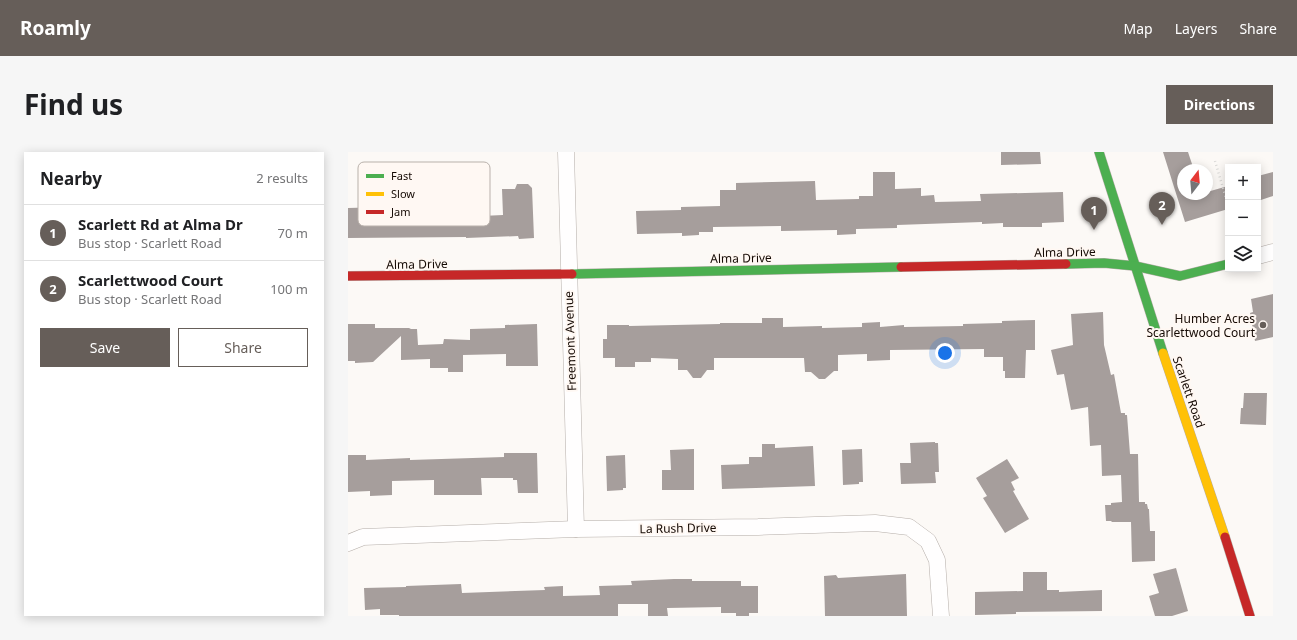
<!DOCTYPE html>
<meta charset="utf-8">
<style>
:root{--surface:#fff;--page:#f6f6f6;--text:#202124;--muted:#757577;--line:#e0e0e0;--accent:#665e59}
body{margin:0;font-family:"Noto Sans",sans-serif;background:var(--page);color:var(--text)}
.controls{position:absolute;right:12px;top:12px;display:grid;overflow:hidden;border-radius:0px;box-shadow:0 2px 10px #0003}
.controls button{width:36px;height:36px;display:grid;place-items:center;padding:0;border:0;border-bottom:1px solid var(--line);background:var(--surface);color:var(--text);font:20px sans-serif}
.compass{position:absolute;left:829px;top:12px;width:36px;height:36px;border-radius:50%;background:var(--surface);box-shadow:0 2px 10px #0003;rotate:16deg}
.you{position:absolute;left:597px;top:201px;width:14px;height:14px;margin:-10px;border:3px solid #fff;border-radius:50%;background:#1a73e8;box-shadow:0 0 0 6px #1a73e833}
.badge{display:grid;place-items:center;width:26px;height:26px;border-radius:50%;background:var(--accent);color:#fff;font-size:13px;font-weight:700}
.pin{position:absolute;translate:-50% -33px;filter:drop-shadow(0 1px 2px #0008)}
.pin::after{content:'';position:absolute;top:21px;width:14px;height:12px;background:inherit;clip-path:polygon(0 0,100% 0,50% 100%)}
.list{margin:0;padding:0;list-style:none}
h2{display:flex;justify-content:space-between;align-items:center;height:52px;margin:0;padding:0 16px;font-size:17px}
h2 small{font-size:13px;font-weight:400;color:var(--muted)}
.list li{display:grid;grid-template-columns:26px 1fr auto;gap:12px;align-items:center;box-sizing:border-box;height:56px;padding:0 16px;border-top:1px solid var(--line)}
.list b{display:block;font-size:15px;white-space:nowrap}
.list p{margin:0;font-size:13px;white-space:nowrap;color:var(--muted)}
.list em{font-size:13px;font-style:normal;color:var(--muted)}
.actions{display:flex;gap:8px;padding:12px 16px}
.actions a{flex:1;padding:9px 0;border:1px solid var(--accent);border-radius:0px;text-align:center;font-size:14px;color:var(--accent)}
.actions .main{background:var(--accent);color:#fff}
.icon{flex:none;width:22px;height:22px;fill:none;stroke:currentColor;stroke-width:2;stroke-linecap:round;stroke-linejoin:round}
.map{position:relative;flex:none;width:925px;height:464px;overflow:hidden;border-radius:0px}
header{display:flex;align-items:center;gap:24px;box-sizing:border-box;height:56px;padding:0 20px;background:var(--accent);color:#fff}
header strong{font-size:19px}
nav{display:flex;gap:22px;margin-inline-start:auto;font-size:14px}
.intro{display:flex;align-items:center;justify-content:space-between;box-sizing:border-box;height:96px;padding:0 24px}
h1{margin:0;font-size:28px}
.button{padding:10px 18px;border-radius:0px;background:var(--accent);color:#fff;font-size:14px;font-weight:700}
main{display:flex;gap:24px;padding:0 24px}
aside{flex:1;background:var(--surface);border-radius:0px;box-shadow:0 2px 10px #0003}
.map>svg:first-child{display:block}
</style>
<header>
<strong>Roamly</strong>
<nav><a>Map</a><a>Layers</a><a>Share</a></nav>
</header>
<div class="intro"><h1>Find us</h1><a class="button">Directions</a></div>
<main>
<aside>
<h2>Nearby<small>2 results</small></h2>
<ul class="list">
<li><span class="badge">1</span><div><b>Scarlett Rd at Alma Dr</b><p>Bus stop · Scarlett Road</p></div><em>70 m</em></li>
<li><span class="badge">2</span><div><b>Scarlettwood Court</b><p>Bus stop · Scarlett Road</p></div><em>100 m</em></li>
</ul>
<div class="actions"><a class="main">Save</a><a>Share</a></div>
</aside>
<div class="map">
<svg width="925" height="464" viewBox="0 0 925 464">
<rect width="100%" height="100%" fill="#fcf9f6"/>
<g fill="#a69e9c">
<polygon points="653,0 692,0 693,12 653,13"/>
<polygon points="815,0 840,0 846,18 835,18 835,42 859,42 859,40 880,34 880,57 837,70"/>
<polygon points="525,20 547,20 547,37 573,36 573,44 586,43 587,50 633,49 632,42 715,40 716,70 694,71 694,75 655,75 655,71 634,72 634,70 549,73 549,76 508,77 508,82 489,83 489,78 433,79 433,74 365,75 365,80 351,80 351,83 334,84 334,81 289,82 288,59 333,58 333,55 372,54 372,38 388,38 388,31 467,29 468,48 511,47 511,44 525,44"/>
<polygon points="925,20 925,44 910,49 910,24"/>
<polygon points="86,29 108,29 110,64 112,63 112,65 155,63 154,37 167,37 169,32 180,32 184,36 186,86 171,87 170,84 118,86 118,85 0,86 0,56 36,55 36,49 44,49 44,42 75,42 75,40 87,40"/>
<polygon points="925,142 925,185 907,189 902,161 905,160 903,147"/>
<polygon points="755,160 756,193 763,223 766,222 773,261 777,261 777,263 779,263 782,302 790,302 791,350 797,350 797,352 799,352 800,357 801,357 802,379 807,379 807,409 784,410 783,370 764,370 763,369 758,369 757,353 763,353 763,351 774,350 773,323 754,324 753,293 742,294 740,255 723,258 716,222 709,223 703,198 725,193 723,162"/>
<polygon points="414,166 435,166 435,175 474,174 474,176 514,175 514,171 532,170 532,175 556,173 556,175 615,174 615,172 654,171 654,169 687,168 687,198 678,198 677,226 657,226 657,219 655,219 655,205 636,205 636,197 542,198 542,208 519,209 519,202 490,203 490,219 486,219 477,227 471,227 463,220 457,220 456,206 366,206 366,218 359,218 353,226 345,226 339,218 330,218 330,207 303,206 303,210 287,210 287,215 267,215 267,206 255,206 255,187 259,187 259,173 281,173 281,174 372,172 372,171 414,171"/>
<polygon points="0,172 27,172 27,176 63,176 61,177 69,177 70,193 95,192 96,187 122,188 122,177 157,176 157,173 189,172 190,214 158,214 158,202 115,203 115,220 100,220 100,216 82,216 82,207 53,208 53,184 25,210 7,211 7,209 0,209"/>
<polygon points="896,241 919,241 918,273 892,272 893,256 895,256"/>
<polygon points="587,290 587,291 590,291 591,320 587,320 588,331 553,332 552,311 563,311 562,291"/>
<polygon points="414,292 427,292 427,296 465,294 467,334 374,337 373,313 401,312 401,305 414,305"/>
<polygon points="346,297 346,338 314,338 314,318 323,318 322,298"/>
<polygon points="514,297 515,330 511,330 511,332 495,333 494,298"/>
<polygon points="156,301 189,301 190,341 170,341 169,328 165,328 165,326 133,326 134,343 86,343 86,328 44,329 44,343 22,344 22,339 0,340 0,303 18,303 18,308 62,306 62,308 156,305"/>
<polygon points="277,303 278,336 275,336 275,338 259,339 258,304"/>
<polygon points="659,307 671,326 663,330 667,338 665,339 681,367 657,381 635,346 639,344 628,326"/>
<polygon points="828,416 840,459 824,464 807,464 801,444 811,441 805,422"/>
<polygon points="675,420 699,420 699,438 711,438 711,440 754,438 754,459 668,460 668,462 627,463 627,440 675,439"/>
<polygon points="558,422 559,464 477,464 476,424 488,423 490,426"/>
<polygon points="326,427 344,427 344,429 393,429 393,434 410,434 410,461 401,461 401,464 388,464 388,461 373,461 373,455 319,456 320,464 300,464 300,452 270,452 270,464 51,464 51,463 32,463 32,457 17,458 16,436 58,435 58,434 113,432 114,441 197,438 196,435 215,434 215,444 252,443 251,434 284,433 283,429"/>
</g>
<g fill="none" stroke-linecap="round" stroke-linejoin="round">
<defs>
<g id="street">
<polyline points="218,0 228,377"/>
<polyline points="910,104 925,100"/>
<polyline points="0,391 15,385 228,377 410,375 527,371 561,375 580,389 589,408 593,464"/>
</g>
<g id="fast">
<polyline points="751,0 815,201"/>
<polyline points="718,112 756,111 787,114 832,124 880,112"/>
<polyline points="224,122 553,115"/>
</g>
<polyline id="slow" points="815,201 877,385"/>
<g id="jam">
<polyline points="553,115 718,112"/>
<polyline points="0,124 224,122"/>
<polyline points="877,385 902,464"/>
</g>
</defs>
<use href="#street" stroke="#b5aea9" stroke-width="17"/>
<use href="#fast" stroke="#b5aea9" stroke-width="10"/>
<use href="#slow" stroke="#b5aea9" stroke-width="10"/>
<use href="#jam" stroke="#b5aea9" stroke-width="10"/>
<polyline stroke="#dad9d7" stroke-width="2.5" stroke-dasharray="1 3" stroke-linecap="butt" points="867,9 880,53"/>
<use href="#street" stroke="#fffefe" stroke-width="16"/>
<use href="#fast" stroke="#4caf50" stroke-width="9"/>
<use href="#slow" stroke="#ffc107" stroke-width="9"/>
<use href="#jam" stroke="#c62828" stroke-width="9"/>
</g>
<circle fill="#665e59" stroke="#fff8f3" stroke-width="1.5" cx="915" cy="173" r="4"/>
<g text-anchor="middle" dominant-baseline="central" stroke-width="4" stroke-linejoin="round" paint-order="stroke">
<g font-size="12" fill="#150a04" stroke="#fff8f3">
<text transform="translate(717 100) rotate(-1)">Alma Drive</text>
<text transform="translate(393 106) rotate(-1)">Alma Drive</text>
<text transform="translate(69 112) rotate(-1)">Alma Drive</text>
<text transform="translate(222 189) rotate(-92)">Freemont Avenue</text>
<text transform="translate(841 240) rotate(71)">Scarlett Road</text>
<text transform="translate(330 376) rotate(-1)">La Rush Drive</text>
</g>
<g font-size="12" fill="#150a04" stroke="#fff8f3" text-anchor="end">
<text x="907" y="166">Humber Acres<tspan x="907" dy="14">Scarlettwood Court</tspan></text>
</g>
</g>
<rect x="10" y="10" width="132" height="64" rx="6" fill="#fff8f3" stroke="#b9b1ab" stroke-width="1"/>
<rect x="18" y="22" width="18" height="4" fill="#4caf50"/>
<rect x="18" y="40" width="18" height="4" fill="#ffc107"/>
<rect x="18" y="58" width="18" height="4" fill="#c62828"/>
<g font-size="11" fill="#150a04">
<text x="43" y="28">Fast</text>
<text x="43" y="46">Slow</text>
<text x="43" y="64">Jam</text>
</g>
</svg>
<div class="controls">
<button>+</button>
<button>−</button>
<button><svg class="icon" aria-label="layers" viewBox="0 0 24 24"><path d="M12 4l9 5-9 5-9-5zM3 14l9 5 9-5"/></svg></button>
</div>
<svg class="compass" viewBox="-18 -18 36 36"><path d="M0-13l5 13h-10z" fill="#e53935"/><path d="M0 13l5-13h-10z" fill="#757577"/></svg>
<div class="you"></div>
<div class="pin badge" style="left:746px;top:78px">1</div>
<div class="pin badge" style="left:814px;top:73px">2</div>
</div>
</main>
